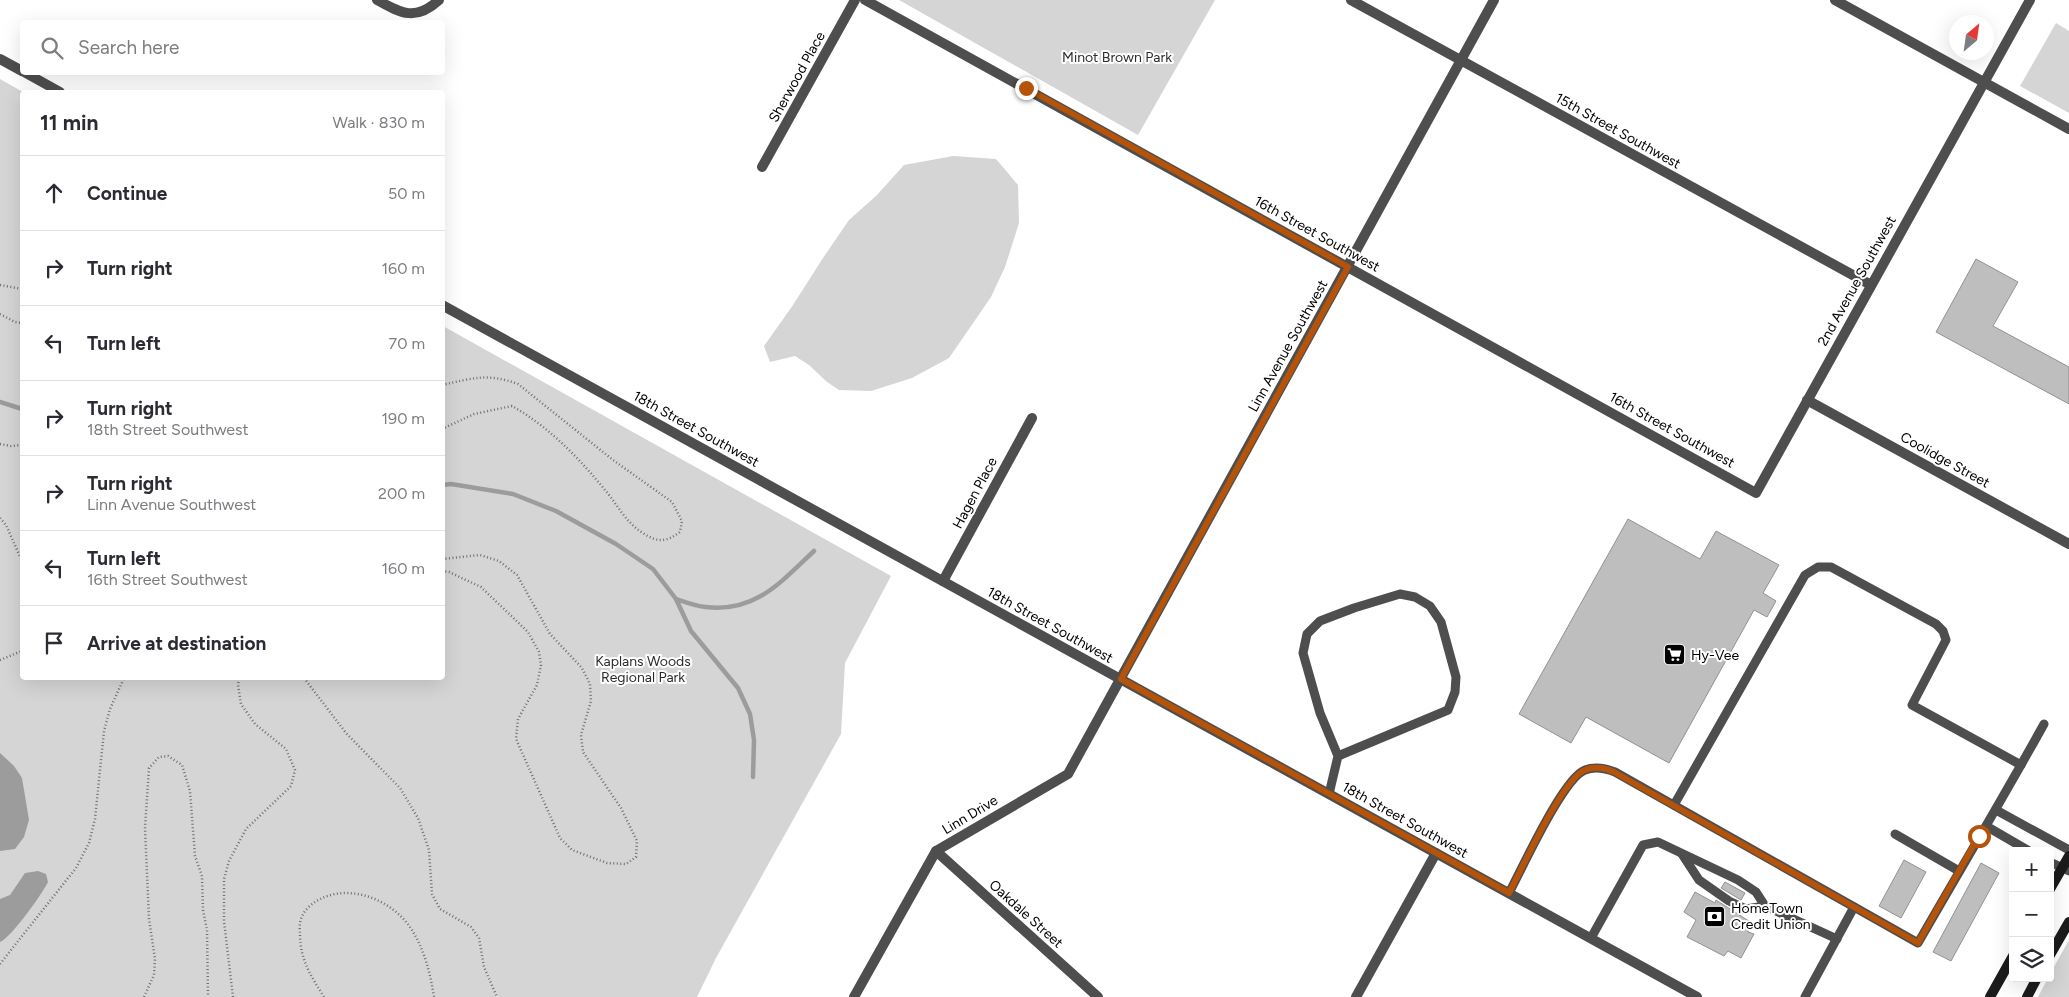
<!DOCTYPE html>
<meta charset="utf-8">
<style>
:root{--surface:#fff;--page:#f2f2f3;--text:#2b2b33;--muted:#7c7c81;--line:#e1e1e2}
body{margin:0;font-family:Figtree,sans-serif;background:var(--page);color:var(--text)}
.controls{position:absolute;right:15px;bottom:15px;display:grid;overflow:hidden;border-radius:5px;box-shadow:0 5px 20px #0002}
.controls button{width:45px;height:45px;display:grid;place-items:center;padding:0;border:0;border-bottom:1px solid var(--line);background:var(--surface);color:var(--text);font:25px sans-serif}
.compass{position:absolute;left:1949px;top:15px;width:45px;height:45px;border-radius:50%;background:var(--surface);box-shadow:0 5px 20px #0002;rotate:29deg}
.stop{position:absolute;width:15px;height:15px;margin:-11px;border:4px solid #b45309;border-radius:50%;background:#fff}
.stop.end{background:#b45309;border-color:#fff;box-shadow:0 1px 5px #0008}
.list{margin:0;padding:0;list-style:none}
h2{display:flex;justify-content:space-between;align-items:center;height:65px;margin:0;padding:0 20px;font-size:21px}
h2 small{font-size:16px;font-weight:400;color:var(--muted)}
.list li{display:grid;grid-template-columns:32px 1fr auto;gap:15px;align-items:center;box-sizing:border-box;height:75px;padding:0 20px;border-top:1px solid var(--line)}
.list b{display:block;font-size:19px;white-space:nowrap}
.list p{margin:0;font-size:16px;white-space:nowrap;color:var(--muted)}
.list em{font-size:16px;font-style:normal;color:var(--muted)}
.icon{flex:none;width:28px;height:28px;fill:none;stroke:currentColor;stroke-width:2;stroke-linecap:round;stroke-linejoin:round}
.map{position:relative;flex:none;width:2069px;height:997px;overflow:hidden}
.search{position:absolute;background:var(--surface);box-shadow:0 5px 20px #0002;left:20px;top:20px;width:425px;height:55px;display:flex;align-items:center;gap:12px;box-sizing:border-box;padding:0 18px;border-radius:5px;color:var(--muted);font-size:19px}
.panel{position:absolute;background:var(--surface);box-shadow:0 5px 20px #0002;left:20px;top:90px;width:425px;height:590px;border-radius:5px}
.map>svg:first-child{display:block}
</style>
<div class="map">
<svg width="2069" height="997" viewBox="0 0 2069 997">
<rect width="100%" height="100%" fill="#fff"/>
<g fill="#d5d5d5">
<polygon points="899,0 1215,0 1138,135"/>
<polygon points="2056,23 2069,31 2069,113 2020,86"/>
<polygon points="0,79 23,92 22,678 442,678 443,326 891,576 845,663 841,734 716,958 697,997 0,997"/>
<polygon points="953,156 996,159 1018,185 1019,223 1005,267 991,297 949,358 912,378 871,391 839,390 827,382 809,365 795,356 770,362 764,346 791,308 823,258 849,220 877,195 904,165"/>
<polygon points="2069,940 2069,997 2038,997 2048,978 2050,978 2050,974"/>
</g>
<g fill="#9c9c9c">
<polygon points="0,753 14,766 22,778 29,820 24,837 15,849 0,851"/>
<path d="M38,871L46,874L48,882C43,893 10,939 0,942V899L10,895L25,873Z"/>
</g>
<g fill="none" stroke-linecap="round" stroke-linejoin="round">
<g stroke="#9c9c9c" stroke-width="4.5">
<polyline points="0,402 22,409"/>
<polyline points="442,485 451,484 513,494 556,511 616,544 653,569 676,599 691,631 738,688 750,714 754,740 753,777"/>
<path d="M676,599C685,602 696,606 706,607C755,613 781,582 814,551"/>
</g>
</g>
<g fill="#bebebe" stroke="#929292">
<polygon points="1976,259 2018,282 1993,326 2069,367 2069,404 1936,332"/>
<polygon points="1628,519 1700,559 1716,531 1779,565 1763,593 1776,601 1767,617 1754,610 1669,763 1586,717 1571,743 1519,714"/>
<polygon points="1904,860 1926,872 1901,918 1879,906"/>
<polygon points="1981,863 1999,873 1951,961 1933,952"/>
<polygon points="1725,882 1745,893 1741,900 1721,888"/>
<polygon points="1695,892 1715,903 1716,900 1752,923 1748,932 1754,934 1741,958 1728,951 1724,956 1687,937 1696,920 1684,912"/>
</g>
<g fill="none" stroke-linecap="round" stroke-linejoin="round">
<g stroke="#707070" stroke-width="2.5" stroke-dasharray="1 2.5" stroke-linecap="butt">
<polyline points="0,285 22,289"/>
<polyline points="0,314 15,322 22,323"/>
<path d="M442,385C473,378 488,373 518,384L613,460L672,502L682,521L680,532C666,542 658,543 643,533C626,523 617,504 605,490C578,457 549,427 512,406L474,414L442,429"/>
<polyline points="0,444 11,446 22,445"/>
<polyline points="0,518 6,525 22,561"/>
<polyline points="442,559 480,555 499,561 517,575 550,634 582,668 590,684 591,701 581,735 583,752 621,808 637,841 636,857 626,864 607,863 572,850 560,838 516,739 518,719 537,685 541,665 539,652 528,632 481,587 449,572 442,571"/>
<polyline points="0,660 22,651"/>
<polyline points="304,678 346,733 400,788 418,818 429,850 432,894 440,909 471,927 479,938 484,967 497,997"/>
<polyline points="0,964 76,868 89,843 95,819 104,731 110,709 124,678"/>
<polyline points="144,997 154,975 155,959 149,919 145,828 149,768 159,757 168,756 182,765 190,791 195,856 202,876 203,910 207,930 208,997"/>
<polyline points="233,997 224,921 224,879 229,861 246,829 291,786 295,770 286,749 255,724 241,704 238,685 239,678"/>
<path d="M324,997C311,976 300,960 300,934C300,930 299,924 301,919C303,912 309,906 315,902C344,883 385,896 407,923C423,944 430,971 434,997"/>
</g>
<g stroke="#4e4e4e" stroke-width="9">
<polyline points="1329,794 1338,756 1320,713 1303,653 1307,634 1320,621 1354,608 1400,594 1415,597 1430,606 1441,622 1456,677 1455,692 1448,710 1338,756"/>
<polyline points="1674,805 1805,575 1818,567 1831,567 1936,624 1943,631 1946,640 1912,705 2021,765"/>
<polyline points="1996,810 2069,850"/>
<polyline points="1986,826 2029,851"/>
<polyline points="1895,834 1959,871"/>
<polyline points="1682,854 1699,880 1729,901 1746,909 1765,906 1837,939"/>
<polyline points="2050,862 2069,871"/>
<path d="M1509,893C1522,869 1563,778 1585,770C1595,766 1605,768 1615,772L1918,943C1960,870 2003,798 2044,724"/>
<polyline points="1591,938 1643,845 1658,842 1738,880 1756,892 1765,906"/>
<polyline points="1805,997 1854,907"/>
</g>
<g stroke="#4e4e4e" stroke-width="10">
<path d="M377,0C402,14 416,21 439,0"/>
<polyline points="865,0 1756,493 2030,0"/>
<polyline points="1351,0 1871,285"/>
<polyline points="1835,0 2069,129"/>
<polyline points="762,167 855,0"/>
<polyline points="1807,400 2069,544"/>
<polyline points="943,581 1032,418"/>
<polyline points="936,851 1098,997"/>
<polyline points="854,997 936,851 1068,774 1494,0"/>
<polyline points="1356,997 1436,853"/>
</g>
<g stroke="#4e4e4e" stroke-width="10">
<polyline points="0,59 22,71"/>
<polyline points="24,72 60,92"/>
<polyline points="442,305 1697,997"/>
</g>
<g stroke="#1b1b1b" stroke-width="10">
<polyline points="2050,889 2069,856"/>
<polyline points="2050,955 2069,922"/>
<polyline points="1990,997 2013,956"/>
<polyline points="2027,997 2037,978"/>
</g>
</g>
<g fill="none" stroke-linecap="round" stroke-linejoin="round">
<path stroke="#b45309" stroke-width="6" d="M1026,88L1348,267L1121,679L1509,893C1522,869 1563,778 1585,770C1595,766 1605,768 1614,772L1918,943L1979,836"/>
</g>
<defs>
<symbol id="supermarket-square" viewBox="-11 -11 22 22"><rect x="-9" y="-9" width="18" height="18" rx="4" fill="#000" stroke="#fff"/><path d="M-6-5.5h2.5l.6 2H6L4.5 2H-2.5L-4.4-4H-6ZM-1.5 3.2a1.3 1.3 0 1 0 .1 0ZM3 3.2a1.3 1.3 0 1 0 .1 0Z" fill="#fff"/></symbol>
<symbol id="bank-square" viewBox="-11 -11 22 22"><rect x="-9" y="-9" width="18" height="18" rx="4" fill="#000" stroke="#fff"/><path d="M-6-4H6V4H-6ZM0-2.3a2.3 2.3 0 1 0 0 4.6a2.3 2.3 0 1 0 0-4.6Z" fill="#fff"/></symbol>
</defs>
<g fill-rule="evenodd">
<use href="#supermarket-square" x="1662" y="642" width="25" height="25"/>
<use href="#bank-square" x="1702" y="904" width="25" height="25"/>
</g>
<g text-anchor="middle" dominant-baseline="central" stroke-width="4" stroke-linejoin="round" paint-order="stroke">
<g font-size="14" fill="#2c2c2c" stroke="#fff">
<text x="1117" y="57">Minot Brown Park</text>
<text x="643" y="661">Kaplans Woods<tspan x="643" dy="16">Regional Park</tspan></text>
</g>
<g font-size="14" fill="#000" stroke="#fff">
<text transform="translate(797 77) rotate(-61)">Sherwood Place</text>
<text transform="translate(1618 131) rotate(29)">15th Street Southwest</text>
<text transform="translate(1317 234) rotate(29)">16th Street Southwest</text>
<text transform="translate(1857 281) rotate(-61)">2nd Avenue Southwest</text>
<text transform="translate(1288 346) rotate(-61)">Linn Avenue Southwest</text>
<text transform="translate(696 429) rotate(29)">18th Street Southwest</text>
<text transform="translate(1672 430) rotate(29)">16th Street Southwest</text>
<text transform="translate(1945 460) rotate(29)">Coolidge Street</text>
<text transform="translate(975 493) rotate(-62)">Hagen Place</text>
<text transform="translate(1050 625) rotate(29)">18th Street Southwest</text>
<text transform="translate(970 815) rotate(-31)">Linn Drive</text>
<text transform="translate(1405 820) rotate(29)">18th Street Southwest</text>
<text transform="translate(1026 914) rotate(42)">Oakdale Street</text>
</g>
<g font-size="14" fill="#000" stroke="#fff" text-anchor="start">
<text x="1691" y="655">Hy-Vee</text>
<text x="1731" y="908">HomeTown<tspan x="1731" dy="16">Credit Union</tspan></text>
</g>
</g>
</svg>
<div class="controls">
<button>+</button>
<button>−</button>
<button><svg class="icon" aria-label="layers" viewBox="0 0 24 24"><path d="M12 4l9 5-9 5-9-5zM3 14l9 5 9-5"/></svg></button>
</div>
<svg class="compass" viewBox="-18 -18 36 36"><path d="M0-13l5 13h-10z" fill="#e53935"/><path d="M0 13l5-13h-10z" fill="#7c7c81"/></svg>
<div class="stop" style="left:1979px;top:836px"></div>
<div class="stop end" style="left:1026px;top:88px"></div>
<div class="search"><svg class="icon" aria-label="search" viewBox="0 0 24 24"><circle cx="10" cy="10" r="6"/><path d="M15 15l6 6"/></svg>Search here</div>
<section class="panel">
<h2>11 min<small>Walk · 830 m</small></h2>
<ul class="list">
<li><svg class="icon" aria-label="ahead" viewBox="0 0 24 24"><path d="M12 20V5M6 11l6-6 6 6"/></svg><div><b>Continue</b></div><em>50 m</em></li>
<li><svg class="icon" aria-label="right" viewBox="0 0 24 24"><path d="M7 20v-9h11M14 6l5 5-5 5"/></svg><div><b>Turn right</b></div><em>160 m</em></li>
<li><svg class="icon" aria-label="left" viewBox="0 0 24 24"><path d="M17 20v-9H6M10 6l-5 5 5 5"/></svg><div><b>Turn left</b></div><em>70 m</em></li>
<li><svg class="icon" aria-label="right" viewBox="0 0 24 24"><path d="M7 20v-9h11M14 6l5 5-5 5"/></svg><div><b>Turn right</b><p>18th Street Southwest</p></div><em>190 m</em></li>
<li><svg class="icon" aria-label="right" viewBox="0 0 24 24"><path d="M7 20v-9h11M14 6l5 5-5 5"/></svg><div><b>Turn right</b><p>Linn Avenue Southwest</p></div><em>200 m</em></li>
<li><svg class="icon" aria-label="left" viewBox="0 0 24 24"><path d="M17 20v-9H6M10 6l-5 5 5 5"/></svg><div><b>Turn left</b><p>16th Street Southwest</p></div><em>160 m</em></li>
<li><svg class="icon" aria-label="arrive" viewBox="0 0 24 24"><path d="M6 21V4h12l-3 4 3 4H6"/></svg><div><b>Arrive at destination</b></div></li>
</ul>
</section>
</div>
